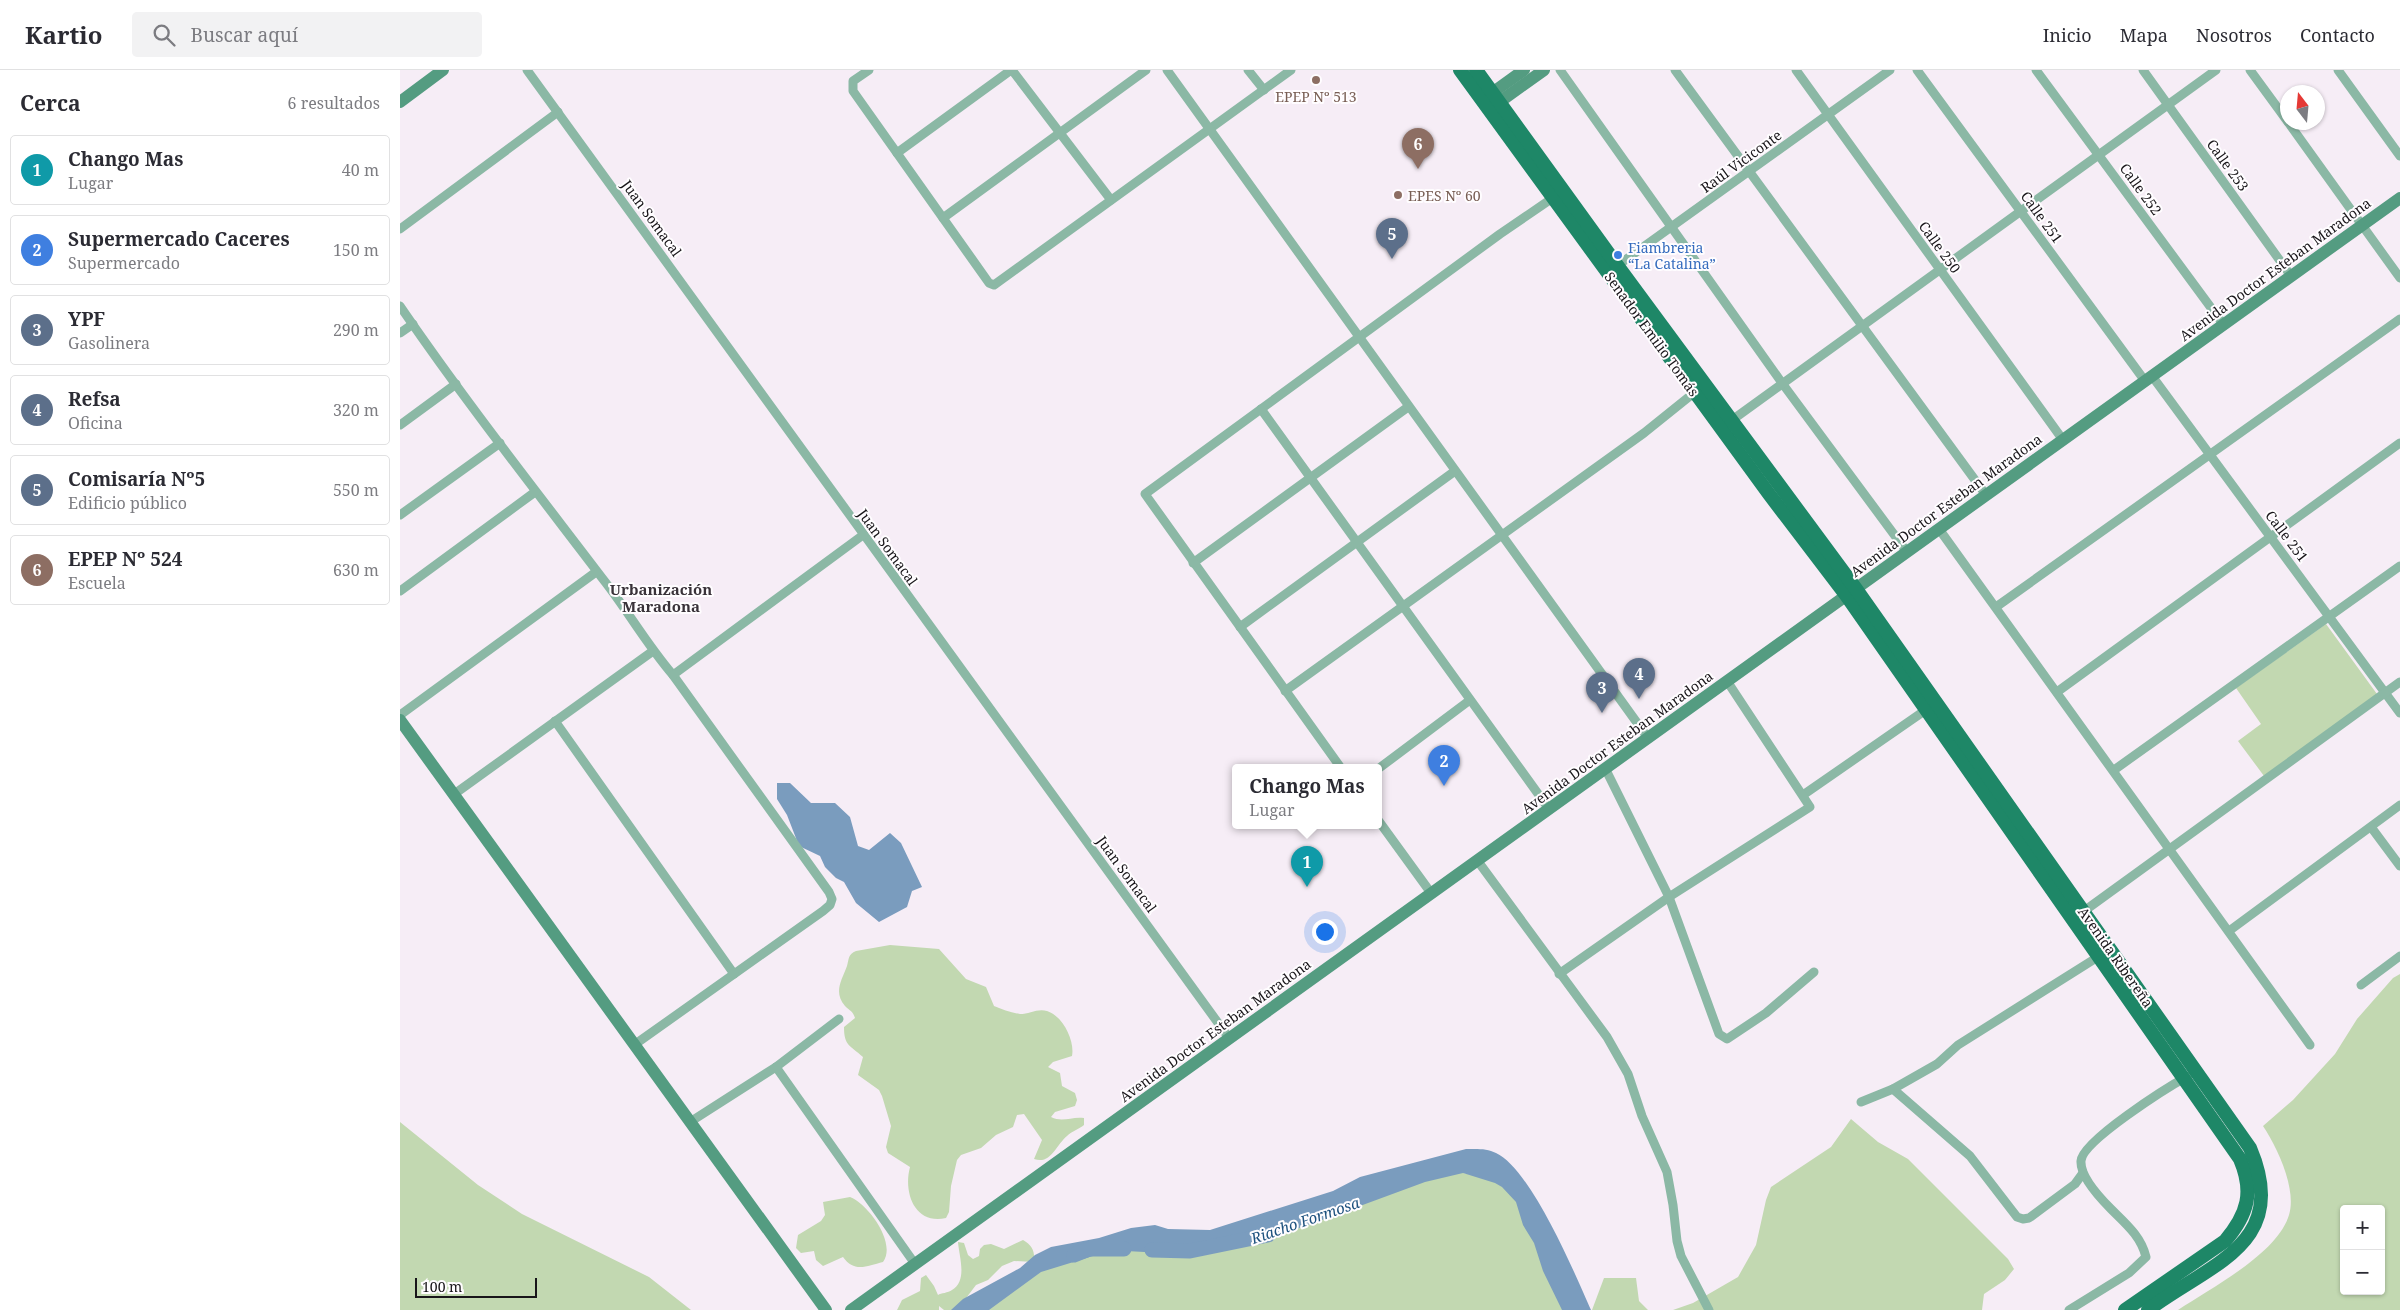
<!DOCTYPE html>
<html lang="es">
<meta charset="utf-8">
<style>
:root{--surface:#fff;--page:#f2f2f3;--text:#2b2b33;--muted:#7c7c81;--line:#e1e1e2;--accent:#7c3aed}
body{margin:0;font-family:"Noto Serif",serif;background:var(--page);color:var(--text)}
.controls{position:absolute;right:15px;bottom:15px;display:grid;overflow:hidden;border-radius:5px;box-shadow:0 1px 4px #0004}
.controls button{width:45px;height:45px;display:grid;place-items:center;padding:0;border:0;border-bottom:1px solid var(--line);background:var(--surface);color:var(--text);font:25px sans-serif}
.compass{position:absolute;left:1880px;top:15px;width:45px;height:45px;border-radius:50%;background:var(--surface);box-shadow:0 1px 4px #0004;rotate:344deg}
.scale{position:absolute;left:15px;bottom:12px;width:122px;box-sizing:border-box;padding-left:5px;border:2px solid #181519;border-top:0;font-size:14px;line-height:18px;white-space:nowrap;color:#181519;-webkit-text-stroke:4px #fffdff;paint-order:stroke}
.you{position:absolute;left:924px;top:861px;width:18px;height:18px;margin:-12px;border:4px solid #fff;border-radius:50%;background:#1a73e8;box-shadow:0 0 0 8px #1a73e833}
.badge{display:grid;place-items:center;width:32px;height:32px;border-radius:50%;background:var(--accent);color:#fff;font-size:16px;font-weight:700}
.pin{position:absolute;translate:-50% -41px;filter:drop-shadow(0 1px 2px #0008)}
.pin::after{content:'';position:absolute;top:26px;width:18px;height:15px;background:inherit;clip-path:polygon(0 0,100% 0,50% 100%)}
.popup{position:absolute;left:832px;top:694px;width:150px;height:65px;box-sizing:border-box;display:grid;place-content:center;border-radius:5px;background:var(--surface);filter:drop-shadow(0 1px 4px #0005);font-size:16px;white-space:nowrap;color:var(--muted)}
.popup b{font-size:19px;color:var(--text)}
.popup::after{content:'';position:absolute;left:50%;top:100%;margin-left:-10px;border:10px solid transparent;border-top-color:var(--surface)}
.list{margin:0;padding:0;list-style:none}
h2{display:flex;justify-content:space-between;align-items:center;height:65px;margin:0;padding:0 20px;font-size:21px}
h2 small{font-size:16px;font-weight:400;color:var(--muted)}
.list li{display:grid;grid-template-columns:32px 1fr auto;gap:15px;align-items:center;box-sizing:border-box;height:70px;margin:0 10px 10px;padding:0 10px;border:1px solid var(--line);border-radius:5px}
.list b{display:block;font-size:19px;white-space:nowrap}
.list p{margin:0;font-size:16px;white-space:nowrap;color:var(--muted)}
.list em{font-size:16px;font-style:normal;color:var(--muted)}
.icon{flex:none;width:28px;height:28px;fill:none;stroke:currentColor;stroke-width:2;stroke-linecap:round;stroke-linejoin:round}
.map{position:relative;flex:none;width:2000px;height:1240px;overflow:hidden}
header{display:flex;align-items:center;gap:30px;box-sizing:border-box;height:70px;padding:0 25px;background:var(--surface);border-bottom:1px solid var(--line)}
header strong{font-size:24px}
nav{display:flex;gap:28px;margin-inline-start:auto;font-size:18px}
.search{width:350px;height:45px;background:var(--page);display:flex;align-items:center;gap:12px;box-sizing:border-box;padding:0 18px;border-radius:5px;color:var(--muted);font-size:19px}
main{display:flex}
aside{flex:1;background:var(--surface)}
.map>svg:first-child{display:block}
</style>
<header>
<strong>Kartio</strong>
<div class="search"><svg class="icon" aria-label="search" viewBox="0 0 24 24"><circle cx="10" cy="10" r="6"/><path d="M15 15l6 6"/></svg>Buscar aquí</div>
<nav><a>Inicio</a><a>Mapa</a><a>Nosotros</a><a>Contacto</a></nav>
</header>
<main>
<aside>
<h2>Cerca<small>6 resultados</small></h2>
<ul class="list">
<li><span class="badge" style="background:#0f9aa8">1</span><div><b>Chango Mas</b><p>Lugar</p></div><em>40 m</em></li>
<li><span class="badge" style="background:#3f7fe0">2</span><div><b>Supermercado Caceres</b><p>Supermercado</p></div><em>150 m</em></li>
<li><span class="badge" style="background:#5c6f8a">3</span><div><b>YPF</b><p>Gasolinera</p></div><em>290 m</em></li>
<li><span class="badge" style="background:#5c6f8a">4</span><div><b>Refsa</b><p>Oficina</p></div><em>320 m</em></li>
<li><span class="badge" style="background:#5c6f8a">5</span><div><b>Comisaría Nº5</b><p>Edificio público</p></div><em>550 m</em></li>
<li><span class="badge" style="background:#8d6e63">6</span><div><b>EPEP Nº 524</b><p>Escuela</p></div><em>630 m</em></li>
</ul>
</aside>
<div class="map">
<svg width="2000" height="1240" viewBox="0 0 2000 1240">
<rect width="100%" height="100%" fill="#f6edf6"/>
<g fill="#c2d8b1" fill-rule="evenodd">
<polygon points="1926,554 1977,624 1864,706 1838,671 1861,654 1836,618"/>
<path d="M490,875L539,879L566,909L586,917L594,936C602,939 611,943 620,944C629,944 638,938 647,941C663,946 675,971 672,986L653,992L648,997L660,1003L662,1016L675,1023L677,1030L675,1036L655,1042L651,1047C663,1053 672,1046 684,1048V1055C679,1059 672,1061 667,1066C656,1075 651,1095 634,1089L642,1070L624,1044L617,1045L613,1057L596,1065L581,1078L561,1085L557,1090L551,1116L549,1142L546,1148C515,1155 503,1123 510,1097L488,1083L486,1077L491,1056L482,1026L479,1020L458,1005L463,987C450,975 444,976 444,957L455,948C453,941 450,941 445,936C433,922 442,910 447,896C449,889 448,884 456,881Z"/>
<path d="M2000,904V1240H1778C1811,1218 1877,1184 1889,1145C1897,1119 1877,1077 1863,1056L1893,1030L1935,984L1957,949L1993,908ZM1944,1139H1981V1221H1944Z"/>
<polygon points="1451,1049 1478,1072 1508,1089 1608,1189 1614,1199 1605,1210 1584,1224 1582,1240 1273,1240 1293,1233 1338,1207 1356,1175 1366,1130 1371,1117 1431,1077"/>
<polygon points="0,1052 78,1115 122,1144 249,1207 291,1240 0,1240"/>
<polygon points="1044,1099 1107,1112 1172,1240 566,1240 620,1207 689,1179 790,1181 861,1168"/>
<path d="M450,1127C468,1134 497,1173 483,1192C467,1196 454,1203 443,1187L423,1196L416,1190L414,1181L401,1183L396,1178L398,1165L421,1151L425,1145L423,1132Z"/>
<path d="M623,1170C632,1175 635,1181 634,1192L614,1191L602,1196L588,1210L576,1215L557,1240H544L539,1236V1240H497L502,1230L520,1221L521,1208L526,1205L534,1216L538,1225C541,1223 548,1223 552,1220C568,1211 559,1186 558,1172L564,1173L568,1185L573,1189L579,1186L580,1179L584,1175L591,1174L604,1179Z"/>
<polygon points="1204,1208 1236,1208 1239,1231 1248,1240 1192,1240"/>
</g>
<g fill="#7a9cbe">
<polygon points="377,713 390,713 411,733 435,733 450,747 458,776 469,780 490,763 501,773 522,817 512,821 507,837 479,852 456,833 444,812 436,808 425,797 420,786 399,776 387,745 377,729"/>
<path d="M1066,1079C1076,1079 1087,1078 1096,1083C1131,1099 1175,1204 1191,1240H1162L1143,1201L1134,1173L1123,1155L1116,1132L1102,1117L1095,1113L1063,1103L1025,1112L903,1157L854,1170L812,1178L763,1183L689,1179L693,1186L641,1202L589,1240H551L563,1229L620,1198L635,1185L651,1177L699,1168L731,1158L755,1155L768,1159L810,1160L933,1121L960,1107Z"/>
</g>
<g fill="none" stroke-linecap="round" stroke-linejoin="round">
<g stroke="#7a9cbe" stroke-width="15">
<polyline points="752,1180 790,1181 868,1165"/>
<polyline points="674,1185 689,1179 724,1179"/>
</g>
<g stroke="#8bb8a5" stroke-width="9">
<polyline points="127,0 829,968"/>
<polyline points="469,0 453,11 453,21 589,213 594,215 891,0"/>
<polyline points="612,0 711,130"/>
<polyline points="767,0 1248,668"/>
<polyline points="848,0 864,20"/>
<polyline points="1160,0 1382,313 1507,482"/>
<polyline points="1275,0 1586,425"/>
<polyline points="1396,0 1663,370"/>
<polyline points="1517,0 1745,311"/>
<polyline points="1636,0 1823,254"/>
<polyline points="1743,0 1891,206"/>
<polyline points="1850,0 1888,52"/>
<polyline points="1938,0 2000,86"/>
<polyline points="1888,52 2000,208"/>
<polyline points="497,83 611,0"/>
<polyline points="543,148 746,0"/>
<polyline points="0,159 158,42"/>
<polyline points="1214,198 1490,0"/>
<path d="M0,236C65,331 136,421 206,513C229,543 248,576 273,605L429,822L432,829L430,835L423,841L234,975"/>
<polyline points="0,263 13,254"/>
<polyline points="1752,306 2000,643"/>
<polyline points="861,339 1149,739"/>
<polyline points="1328,353 1816,0"/>
<polyline points="0,355 56,314"/>
<polyline points="0,445 100,373"/>
<polyline points="1539,459 1910,975"/>
<polyline points="793,493 1008,337"/>
<polyline points="0,521 135,422"/>
<polyline points="1596,537 2000,249"/>
<polyline points="840,557 1055,401"/>
<polyline points="273,605 463,465"/>
<polyline points="885,621 1244,363 1295,322"/>
<polyline points="1657,622 2000,373"/>
<polyline points="0,645 196,502"/>
<polyline points="155,651 334,904"/>
<polyline points="941,698 745,424 1100,164 1157,125"/>
<polyline points="1205,698 1269,827 1319,964 1327,969 1366,943 1414,902"/>
<polyline points="978,699 1070,630"/>
<polyline points="1714,700 2000,496"/>
<polyline points="53,725 253,581"/>
<polyline points="1403,725 1530,637"/>
<polyline points="978,750 1031,823"/>
<polyline points="1971,757 2000,796"/>
<polyline points="1077,790 1207,967 1228,1004 1242,1046 1267,1102 1273,1135 1277,1171 1281,1186 1309,1240"/>
<polyline points="1680,844 2000,612"/>
<polyline points="1829,861 2000,735"/>
<polyline points="1159,904 1269,827 1410,737 1327,611"/>
<polyline points="1961,915 2000,886"/>
<polyline points="376,997 515,1194"/>
<polyline points="1461,1032 1493,1019"/>
<polyline points="290,1052 376,997 439,949"/>
<polyline points="1683,1103 1675,1114 1629,1148 1623,1149 1617,1147 1570,1086 1493,1019 1537,994 1558,975 1701,885"/>
<path d="M1669,1240L1729,1203L1746,1187C1741,1166 1725,1153 1711,1139C1700,1128 1680,1107 1681,1091C1682,1071 1768,1017 1788,1006"/>
</g>
<g stroke="#549c81" stroke-width="12">
<polyline points="1085,28 1124,0"/>
<polyline points="0,32 43,0"/>
<polyline points="1091,38 1144,0"/>
<polyline points="0,650 426,1240"/>
<polyline points="451,1240 2000,128"/>
</g>
<g stroke="#1e8767" stroke-width="14">
<path d="M1060,0L1369,424L1446,525L1840,1089C1854,1122 1848,1144 1825,1171L1725,1240"/>
<path d="M1076,0L1217,195L1456,519L1850,1078C1891,1174 1811,1193 1748,1240"/>
</g>
</g>
<g fill="#8d6e63" stroke="#fffdff" stroke-width="2">
<circle cx="916" cy="10" r="5"/>
<circle cx="998" cy="125" r="5"/>
</g>
<circle fill="#3f7fe0" stroke="#fffdff" stroke-width="2" cx="1218" cy="185" r="5"/>
<g text-anchor="middle" dominant-baseline="central" stroke-width="4" stroke-linejoin="round" paint-order="stroke">
<g font-size="14" fill="#785e54" stroke="#fffdff">
<text x="916" y="26">EPEP Nº 513</text>
<text x="1008" y="125" text-anchor="start">EPES Nº 60</text>
</g>
<g font-size="14" fill="#181519" stroke="#fffdff">
<text transform="translate(1341 91) rotate(-36)">Raúl Viciconte</text>
<text transform="translate(1828 95) rotate(54)">Calle 253</text>
<text transform="translate(1741 119) rotate(54)">Calle 252</text>
<text transform="translate(1642 147) rotate(54)">Calle 251</text>
<text transform="translate(252 148) rotate(54)">Juan Somacal</text>
<text transform="translate(1540 177) rotate(54)">Calle 250</text>
<text transform="translate(1875 199) rotate(-36)">Avenida Doctor Esteban Maradona</text>
<text transform="translate(1252 264) rotate(54)">Senador Emilio Tomás</text>
<text transform="translate(1546 435) rotate(-36)">Avenida Doctor Esteban Maradona</text>
<text transform="translate(1887 466) rotate(53)">Calle 251</text>
<text transform="translate(488 477) rotate(54)">Juan Somacal</text>
<text transform="translate(1217 672) rotate(-36)">Avenida Doctor Esteban Maradona</text>
<text transform="translate(727 804) rotate(54)">Juan Somacal</text>
<text transform="translate(1716 887) rotate(55)">Avenida Ribereña</text>
<text transform="translate(815 960) rotate(-36)">Avenida Doctor Esteban Maradona</text>
</g>
<g font-size="14" fill="#366cbe" stroke="#fffdff" text-anchor="start">
<text x="1228" y="177">Fiambreria<tspan x="1228" dy="16">“La Catalina”</tspan></text>
</g>
<g font-size="15" font-weight="bold" fill="#393239" stroke="#fffdff">
<text x="261" y="519">Urbanización<tspan x="261" dy="17">Maradona</tspan></text>
</g>
<g font-size="15" font-style="italic" fill="#1d517e" stroke="#fffdff">
<text transform="translate(905 1150) rotate(-19)">Riacho Formosa</text>
</g>
</g>
</svg>
<div class="controls">
<button>+</button>
<button>−</button>
</div>
<svg class="compass" viewBox="-18 -18 36 36"><path d="M0-13l5 13h-10z" fill="#e53935"/><path d="M0 13l5-13h-10z" fill="#7c7c81"/></svg>
<div class="scale">100 m</div>
<div class="you"></div>
<div class="pin badge" style="left:907px;top:817px;background:#0f9aa8">1</div>
<div class="popup"><b>Chango Mas</b>Lugar</div>
<div class="pin badge" style="left:1044px;top:716px;background:#3f7fe0">2</div>
<div class="pin badge" style="left:1202px;top:643px;background:#5c6f8a">3</div>
<div class="pin badge" style="left:1239px;top:629px;background:#5c6f8a">4</div>
<div class="pin badge" style="left:992px;top:189px;background:#5c6f8a">5</div>
<div class="pin badge" style="left:1018px;top:99px;background:#8d6e63">6</div>
</div>
</main>
